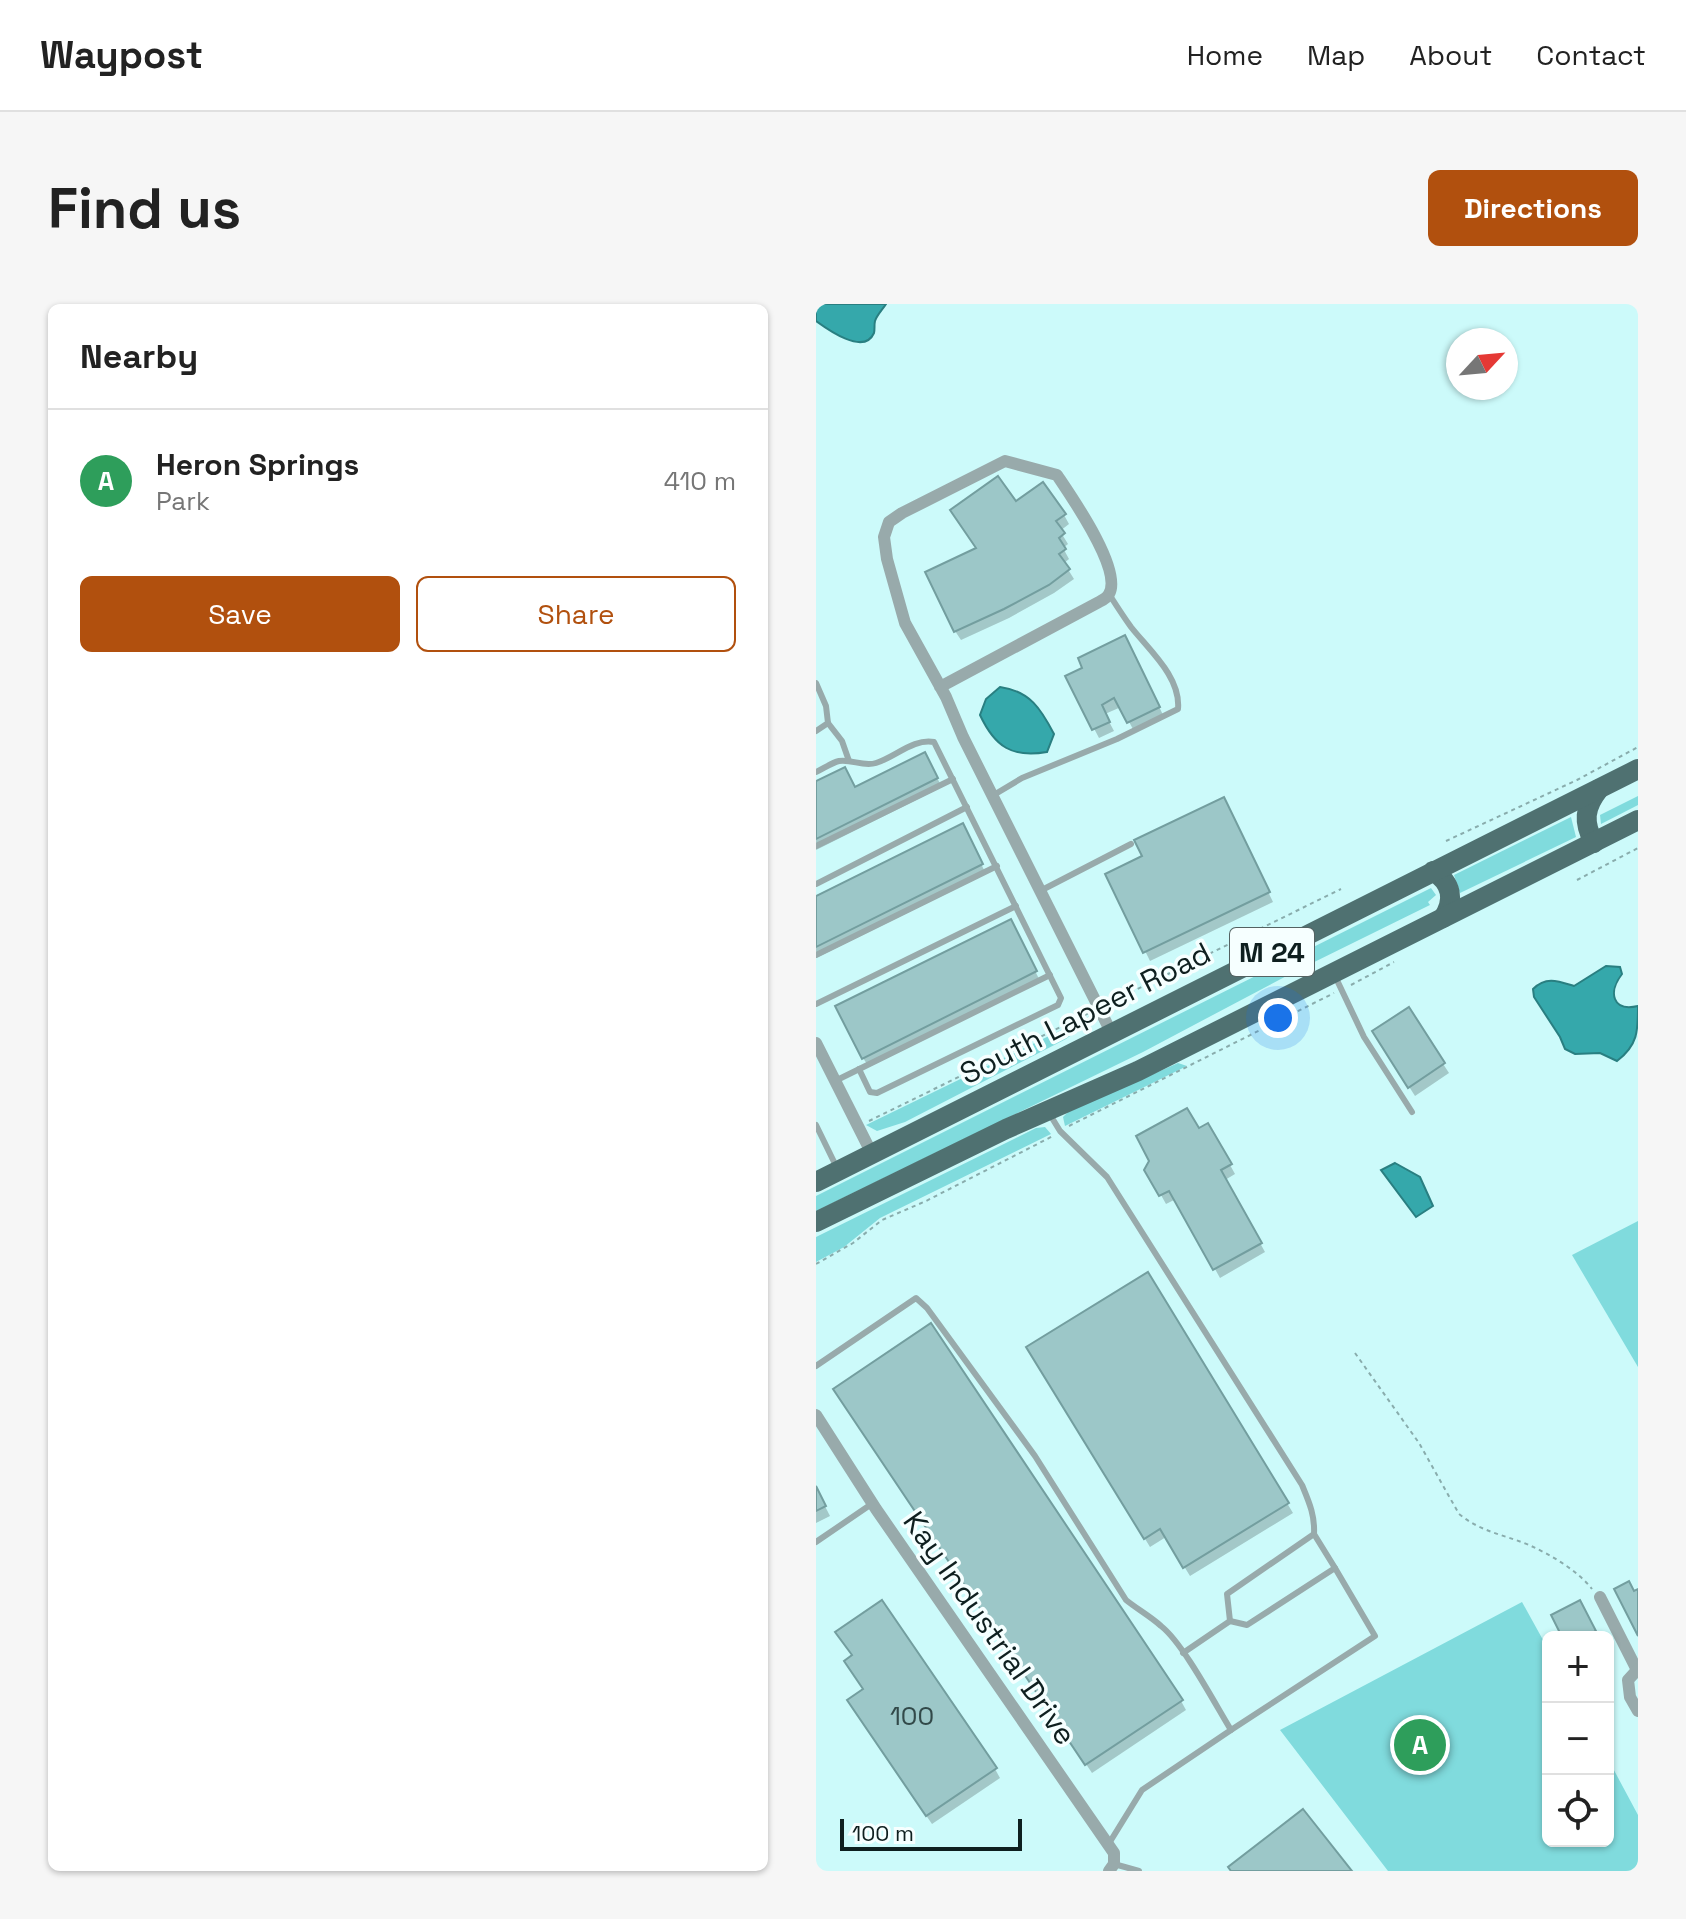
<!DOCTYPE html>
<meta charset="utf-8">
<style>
:root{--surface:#fff;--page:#f6f6f6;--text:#222;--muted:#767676;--line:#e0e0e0;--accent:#b1500e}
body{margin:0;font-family:"Space Grotesk",sans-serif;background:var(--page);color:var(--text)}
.controls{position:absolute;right:24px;bottom:24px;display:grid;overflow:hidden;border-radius:12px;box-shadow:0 2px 6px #0004}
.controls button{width:72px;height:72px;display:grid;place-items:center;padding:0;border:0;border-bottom:2px solid var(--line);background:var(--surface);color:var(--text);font:40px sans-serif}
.compass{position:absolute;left:630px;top:24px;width:72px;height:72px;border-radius:50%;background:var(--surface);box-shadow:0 2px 6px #0004;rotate:64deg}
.scale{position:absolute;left:24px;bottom:20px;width:182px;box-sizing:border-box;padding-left:8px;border:4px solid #0e1f1f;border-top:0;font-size:22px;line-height:28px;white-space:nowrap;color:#0e1f1f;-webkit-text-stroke:6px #f6ffff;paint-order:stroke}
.you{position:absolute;left:462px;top:714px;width:28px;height:28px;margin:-20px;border:6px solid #fff;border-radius:50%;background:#1a73e8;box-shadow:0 0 0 12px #1a73e833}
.badge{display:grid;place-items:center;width:52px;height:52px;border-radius:50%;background:var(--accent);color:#fff;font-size:26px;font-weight:700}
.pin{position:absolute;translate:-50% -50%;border:4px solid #fff;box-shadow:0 2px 8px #0006}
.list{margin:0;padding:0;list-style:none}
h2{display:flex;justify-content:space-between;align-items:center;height:104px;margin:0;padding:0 32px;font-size:34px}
h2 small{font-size:26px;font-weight:400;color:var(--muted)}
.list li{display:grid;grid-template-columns:52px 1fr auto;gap:24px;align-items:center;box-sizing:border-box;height:144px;padding:0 32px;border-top:2px solid var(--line)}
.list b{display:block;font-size:30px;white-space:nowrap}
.list p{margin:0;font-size:26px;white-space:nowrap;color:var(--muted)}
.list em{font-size:26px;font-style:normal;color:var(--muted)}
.actions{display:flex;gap:16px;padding:24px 32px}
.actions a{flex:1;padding:18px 0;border:2px solid var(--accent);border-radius:12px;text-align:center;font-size:28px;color:var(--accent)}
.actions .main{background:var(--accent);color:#fff}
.icon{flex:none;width:44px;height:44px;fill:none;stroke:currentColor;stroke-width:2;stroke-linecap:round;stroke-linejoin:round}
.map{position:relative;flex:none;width:822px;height:1567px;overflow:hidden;border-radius:12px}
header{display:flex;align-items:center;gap:48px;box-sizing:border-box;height:112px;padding:0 40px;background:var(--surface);border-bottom:2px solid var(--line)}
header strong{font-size:38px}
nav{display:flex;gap:44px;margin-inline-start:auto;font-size:28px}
.intro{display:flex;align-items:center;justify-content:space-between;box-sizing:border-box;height:192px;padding:0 48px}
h1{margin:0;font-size:56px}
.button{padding:20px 36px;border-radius:12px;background:var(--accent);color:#fff;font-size:28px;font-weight:700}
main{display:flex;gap:48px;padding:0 48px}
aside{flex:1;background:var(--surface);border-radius:12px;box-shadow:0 2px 6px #0004}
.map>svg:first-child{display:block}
</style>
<header>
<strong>Waypost</strong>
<nav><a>Home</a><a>Map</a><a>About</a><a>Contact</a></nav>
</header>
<div class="intro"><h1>Find us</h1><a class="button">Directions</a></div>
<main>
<aside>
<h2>Nearby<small></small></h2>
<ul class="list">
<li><span class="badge" style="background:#2e9e5b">A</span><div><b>Heron Springs</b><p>Park</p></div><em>410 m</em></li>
</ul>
<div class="actions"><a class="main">Save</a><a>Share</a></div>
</aside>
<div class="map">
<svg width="822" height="1567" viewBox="0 0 822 1567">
<rect width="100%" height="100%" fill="#ccfafa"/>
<g fill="#80dbdd">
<polygon points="822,492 822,501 785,520 784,511"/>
<polygon points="755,513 760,533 644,589 638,571"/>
<polygon points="615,584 620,591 612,598 614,601 478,668 327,748 0,907 0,892"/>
<polygon points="274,712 269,721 250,735 89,818 61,827 50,821"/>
<polygon points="362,759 371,762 249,822 247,813 252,808"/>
<polygon points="229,823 235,830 64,914 28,943 0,958 0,933 220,824"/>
<polygon points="822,917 822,1063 756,951"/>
<polygon points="706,1298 732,1345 732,1537 792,1537 792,1455 822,1511 822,1567 572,1567 464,1426"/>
</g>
<g fill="#35a8ab" stroke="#297f81" stroke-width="2">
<path d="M0,0H70C67,5 61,11 59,17C58,21 59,25 58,29C48,52 11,25 0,17Z"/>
<path d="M184,383C214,387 225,405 238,430L231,448C196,454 179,443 164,411L170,395Z"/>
<path d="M790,662L804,663L806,670C792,688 796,708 822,702C822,727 822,741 801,757L784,749L759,750L749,745L744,733L718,693L717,685C730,672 742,677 758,682Z"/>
<polygon points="579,859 604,873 617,902 600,913 565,866"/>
</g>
<g fill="#0003">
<polygon points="199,200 248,211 253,220 244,227 252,240 247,244 253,255 248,259 258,275 238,289 193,314 145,336 139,327 162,246"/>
<polygon points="314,342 348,413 318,427 305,403 289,410 298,427 283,434 251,373"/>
<polygon points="113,459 126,483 0,546 0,480 39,485"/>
<polygon points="412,504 457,598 334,657 292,571"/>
<polygon points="151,531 170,570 0,654 0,594"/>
<polygon points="199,626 224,677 53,763 47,754"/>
<polygon points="592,706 633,769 599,792 564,737"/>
<polygon points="392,821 419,870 409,876 449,948 404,974 360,895 350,900 331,866"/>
<polygon points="332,971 477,1209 374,1272 350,1233 334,1243 213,1043"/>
<polygon points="25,1094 365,1397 370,1406 276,1469"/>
<polygon points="0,1185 14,1212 0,1219"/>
<polygon points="763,1298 780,1331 749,1333"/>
<polygon points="49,1386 179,1465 184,1474 116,1520 38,1406"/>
</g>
<g fill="#9cc7c8" stroke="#739e9f" stroke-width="2">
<polygon points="182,172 200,197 227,178 250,210 240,217 249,229 243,234 250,245 243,250 254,265 233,281 188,305 138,328 109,268 160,244 134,206"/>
<polygon points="309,331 344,403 311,419 298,394 286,401 294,418 276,426 249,372 266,364 262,354"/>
<polygon points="109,448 122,474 0,535 0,477 29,463 39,483"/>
<polygon points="408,493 454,588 327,649 289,570 326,552 318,536"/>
<polygon points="147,519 167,560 0,643 0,592"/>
<polygon points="195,615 221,667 46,755 19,702"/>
<polygon points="593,703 629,759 592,784 556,727"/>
<polygon points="371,804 383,824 392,819 416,860 405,866 446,939 397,966 353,887 343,892 328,866 333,857 320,832"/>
<polygon points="332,968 473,1199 367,1264 344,1225 328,1235 210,1043"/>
<polygon points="115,1019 367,1396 269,1461 17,1085"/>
<polygon points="0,1182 10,1202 0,1207"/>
<polygon points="813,1277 818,1287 822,1285 822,1332 798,1285"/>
<polygon points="66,1296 181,1464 110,1512 31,1396 47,1385 28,1357 36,1351 19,1328"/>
<polygon points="764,1296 780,1327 767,1333 746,1333 735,1311"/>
<polygon points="487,1505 536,1567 415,1567 412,1563"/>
</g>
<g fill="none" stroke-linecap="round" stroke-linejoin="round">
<g stroke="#89acac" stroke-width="2" stroke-dasharray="4 4" stroke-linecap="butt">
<polyline points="630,537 761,476 822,443"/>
<polyline points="761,576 822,544"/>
<polyline points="535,681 578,658"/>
<polyline points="293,699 525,585"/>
<polyline points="53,817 273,709"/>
<polyline points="253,822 518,689"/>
<polyline points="0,960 37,939 66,916 110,897 237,832"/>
<path d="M539,1049L603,1139L643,1210C665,1228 689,1231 713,1241C735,1251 761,1266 776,1285"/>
</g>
<g stroke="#98aaab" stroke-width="6">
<polyline points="0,379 10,402 12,419 0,427"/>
<polyline points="12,419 26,437 33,457"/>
<path d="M0,468C7,465 15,459 23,457C36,455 47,463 60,459C79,453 98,434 118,438L245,694L242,701L61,789L54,788L43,765"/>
<path d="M176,492L206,474L301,435L362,405C365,373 333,346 315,323C307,312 300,301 293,290"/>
<polyline points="0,542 137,475"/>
<polyline points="0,580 151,503"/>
<polyline points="224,587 315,540"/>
<polyline points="0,651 181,562"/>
<polyline points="519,672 548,733 596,808"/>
<polyline points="0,700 200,602"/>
<polyline points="19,777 234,671"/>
<path d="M233,809L244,827L291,873L486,1181C493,1198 499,1211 498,1230L411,1290L414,1317"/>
<polyline points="0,821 21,864"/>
<path d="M0,1062L100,994L111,1004L219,1152L310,1296C321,1305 334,1312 345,1322C367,1339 399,1400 415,1426L326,1486L292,1541"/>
<polyline points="0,1238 57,1199"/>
<polyline points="367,1349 414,1317 431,1321 519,1264 498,1230"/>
<polyline points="415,1426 559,1332 519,1264"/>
<polyline points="298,1560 323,1567"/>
</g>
<g stroke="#98aaab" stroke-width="12">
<path d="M124,383L283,298C287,296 291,294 293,290C307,266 255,192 241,171L189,157L86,209L73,218L68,233L71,255L89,319L130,393L147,433L295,728"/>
<polyline points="0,739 56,850"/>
<polyline points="0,1111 60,1205 298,1549 298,1560 293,1567"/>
<polyline points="784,1293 821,1366"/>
<polyline points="822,1365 812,1376 814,1393 822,1407"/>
</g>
<g stroke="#4f7171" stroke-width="20">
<path d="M778,539C767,518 768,504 783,485"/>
<path d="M617,567C636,579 639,596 627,614"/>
<polyline points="0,878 822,465"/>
<polyline points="0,918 190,825 322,767 822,516"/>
</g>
</g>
<g text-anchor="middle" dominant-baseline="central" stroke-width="7" stroke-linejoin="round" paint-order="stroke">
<g font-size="26" fill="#324949">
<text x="96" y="1412">100</text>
</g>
<rect fill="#f6ffff" stroke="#546262" stroke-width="2" x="414" y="624" width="84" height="48" rx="6"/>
<g font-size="28" font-weight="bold" fill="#0e1f1f">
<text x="456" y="648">M 24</text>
</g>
<g font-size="30" fill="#0e1f1f" stroke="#f6ffff">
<text transform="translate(269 709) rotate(-27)">South Lapeer Road</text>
<text transform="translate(174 1324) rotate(55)">Kay Industrial Drive</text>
</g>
</g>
</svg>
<div class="controls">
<button>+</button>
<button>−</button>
<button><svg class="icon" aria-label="locate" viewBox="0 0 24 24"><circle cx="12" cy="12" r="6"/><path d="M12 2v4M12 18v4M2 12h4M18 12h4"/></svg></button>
</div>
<svg class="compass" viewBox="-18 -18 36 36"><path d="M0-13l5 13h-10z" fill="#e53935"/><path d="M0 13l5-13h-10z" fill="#767676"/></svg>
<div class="scale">100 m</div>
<div class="you"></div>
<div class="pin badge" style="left:604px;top:1441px;background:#2e9e5b">A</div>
</div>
</main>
